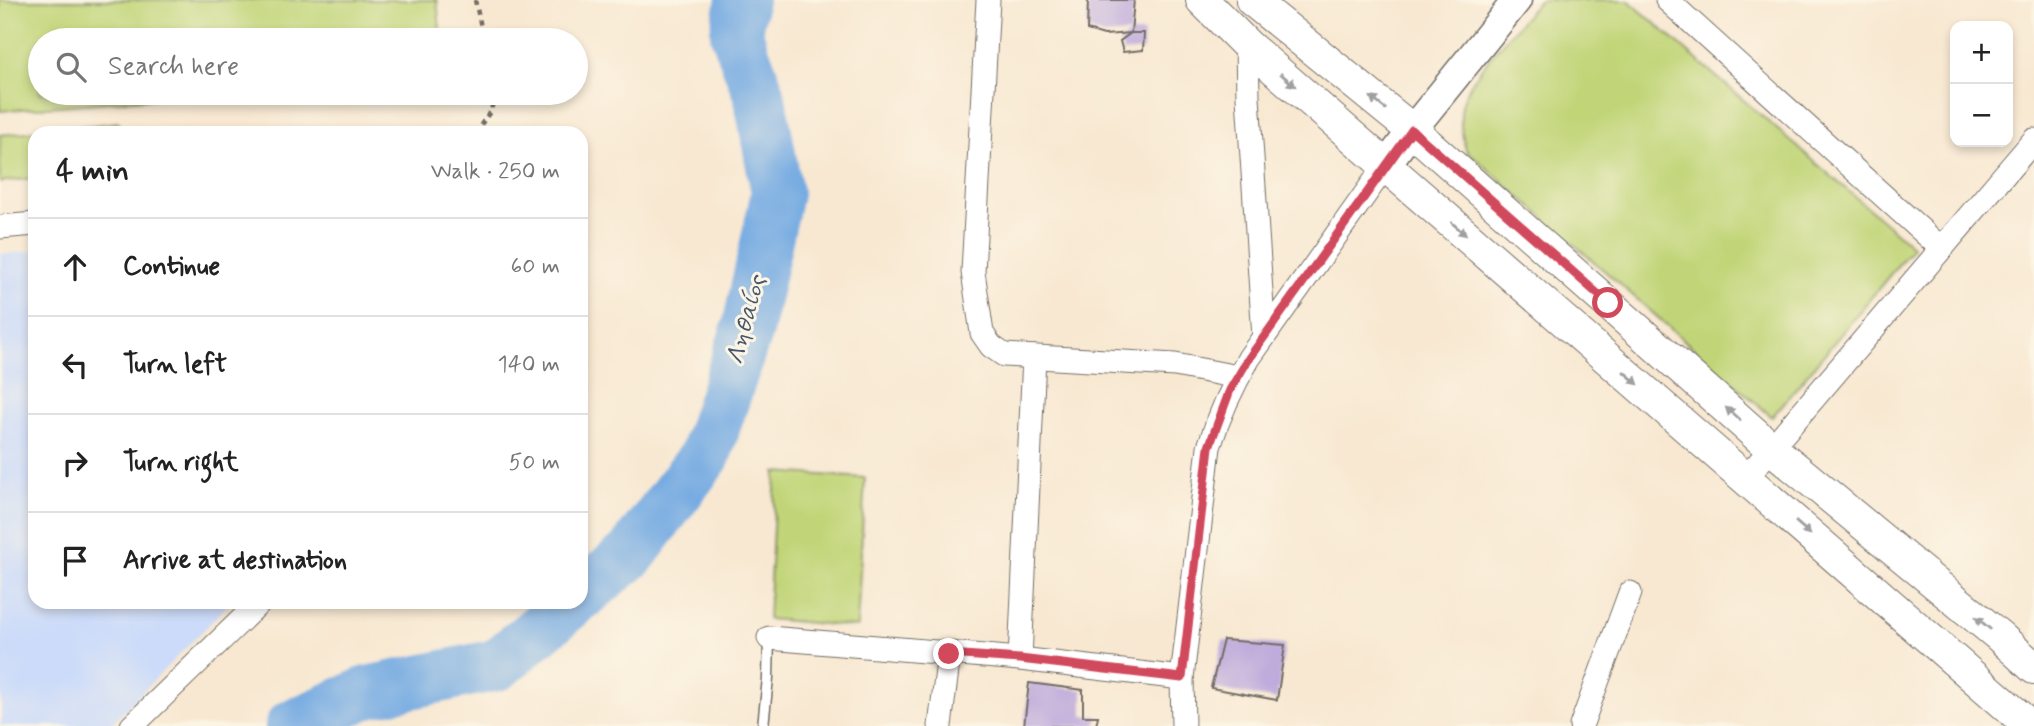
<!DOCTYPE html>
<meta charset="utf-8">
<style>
:root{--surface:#fff;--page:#f6f6f6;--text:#222;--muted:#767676;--line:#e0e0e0}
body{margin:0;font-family:Mynerve,sans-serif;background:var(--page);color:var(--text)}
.controls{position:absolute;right:21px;top:21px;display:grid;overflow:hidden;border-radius:14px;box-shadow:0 4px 10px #0003}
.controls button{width:63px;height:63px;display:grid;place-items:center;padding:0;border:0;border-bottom:2px solid var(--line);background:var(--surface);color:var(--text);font:35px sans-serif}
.stop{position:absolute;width:21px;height:21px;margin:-16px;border:5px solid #d1495b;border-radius:50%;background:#fff}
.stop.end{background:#d1495b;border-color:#fff;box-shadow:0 2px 7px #0008}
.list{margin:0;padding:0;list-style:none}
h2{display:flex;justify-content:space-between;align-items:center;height:91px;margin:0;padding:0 28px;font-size:30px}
h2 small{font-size:23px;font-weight:400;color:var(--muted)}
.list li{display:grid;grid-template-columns:46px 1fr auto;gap:21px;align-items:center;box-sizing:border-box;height:98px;padding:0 28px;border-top:2px solid var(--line)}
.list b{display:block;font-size:26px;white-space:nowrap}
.list em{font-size:23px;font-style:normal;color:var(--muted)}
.icon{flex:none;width:38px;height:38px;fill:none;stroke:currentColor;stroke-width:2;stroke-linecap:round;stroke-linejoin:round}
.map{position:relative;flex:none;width:2034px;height:726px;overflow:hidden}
.search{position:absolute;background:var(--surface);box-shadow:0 4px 10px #0003;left:28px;top:28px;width:560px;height:77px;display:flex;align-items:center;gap:18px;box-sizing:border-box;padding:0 24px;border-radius:38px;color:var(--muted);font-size:26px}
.panel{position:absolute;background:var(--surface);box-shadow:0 4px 10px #0003;left:28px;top:126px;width:560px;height:483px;border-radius:21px}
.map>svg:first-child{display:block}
</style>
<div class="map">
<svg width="2034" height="726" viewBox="0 0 2034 726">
<rect width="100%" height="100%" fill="#fcf5e5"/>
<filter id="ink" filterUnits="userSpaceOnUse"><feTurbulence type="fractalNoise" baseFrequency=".0143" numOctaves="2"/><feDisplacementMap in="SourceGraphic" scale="14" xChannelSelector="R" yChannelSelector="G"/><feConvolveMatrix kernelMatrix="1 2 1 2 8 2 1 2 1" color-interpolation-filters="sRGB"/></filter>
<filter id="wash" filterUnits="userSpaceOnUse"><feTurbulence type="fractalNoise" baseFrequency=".00686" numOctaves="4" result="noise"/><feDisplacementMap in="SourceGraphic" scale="28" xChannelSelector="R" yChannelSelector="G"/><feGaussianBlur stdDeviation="1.57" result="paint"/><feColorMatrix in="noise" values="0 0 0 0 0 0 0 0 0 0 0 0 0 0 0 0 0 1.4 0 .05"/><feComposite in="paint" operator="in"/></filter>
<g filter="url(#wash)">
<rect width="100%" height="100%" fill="#f8e8d1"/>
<polygon fill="#ccdbf9" points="35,251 35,602 231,602 109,726 1,726 0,254"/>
<g fill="#c1d578" stroke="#768052" stroke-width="2">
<polygon points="0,0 437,0 441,40 40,40 40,93 217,93 0,111"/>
<path d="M1540,0H1628L1913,247L1772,417L1466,150C1462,135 1459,122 1462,106C1467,77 1520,24 1540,0Z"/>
<polygon points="119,122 121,133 35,133 35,178 0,182 0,135"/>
<polygon points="776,472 865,478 857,627 768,619"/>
</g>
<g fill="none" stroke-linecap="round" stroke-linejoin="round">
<g stroke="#74aae2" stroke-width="52">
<polyline points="581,595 631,554 705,455 748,327 777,193 759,94 736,33 742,0"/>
<polyline points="291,726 367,692 497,665 572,602"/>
</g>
</g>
<g id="blocks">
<g fill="#bfabdc">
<polygon points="1088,0 1134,0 1131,33 1104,35 1087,30"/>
<polygon points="1131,33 1144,33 1143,50 1123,52 1120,41"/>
<polygon points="1223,640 1285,645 1277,700 1211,688"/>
<polygon points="1029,683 1083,690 1083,716 1098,716 1096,726 1024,726"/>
</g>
</g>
</g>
<g filter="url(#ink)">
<use href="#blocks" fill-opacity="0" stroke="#736d65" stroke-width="2"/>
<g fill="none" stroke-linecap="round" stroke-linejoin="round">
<defs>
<polyline id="service" points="763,726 768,678 769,638"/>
<g id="minor">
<polyline points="988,0 973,272 982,333 991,346 1004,355 1175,365 1238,377"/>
<polyline points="1667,0 1941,248"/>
<polyline points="1247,45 1248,97 1264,337"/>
<polyline points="0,227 35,224"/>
<polyline points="1746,478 2034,140"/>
<polyline points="769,638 1020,659 1182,678"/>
<polyline points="1020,659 1034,357"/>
<polyline points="132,726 260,602"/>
<polyline points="940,726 949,654"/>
<path d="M1183,726L1182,678L1209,447C1219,415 1232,387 1249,358L1386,165"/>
<polyline points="1581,726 1630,593"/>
</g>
<polyline id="tertiary" points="1386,165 1412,130 1517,0"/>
<g id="secondary">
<polyline points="1202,0 1247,45 2030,726"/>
<polyline points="1252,0 1412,130 1770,447 1999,636 2034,668"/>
</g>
</defs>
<use href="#service" stroke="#736d65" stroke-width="13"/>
<use href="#minor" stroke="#736d65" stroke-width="25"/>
<use href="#tertiary" stroke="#736d65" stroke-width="31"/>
<use href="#secondary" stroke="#736d65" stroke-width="34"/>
<g stroke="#736d65" stroke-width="4.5" stroke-dasharray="5 5" stroke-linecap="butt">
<polyline points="475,0 484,40"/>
<polyline points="475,133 492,109 491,93"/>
</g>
<use href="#service" stroke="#fff" stroke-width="10"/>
<use href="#minor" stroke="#fff" stroke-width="23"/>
<use href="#tertiary" stroke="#fff" stroke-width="28"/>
<use href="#secondary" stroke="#fff" stroke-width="32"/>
</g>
<defs><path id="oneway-solid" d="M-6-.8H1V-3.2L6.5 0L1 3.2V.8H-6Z" transform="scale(1.75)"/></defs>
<g fill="#a0a0a0">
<use href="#oneway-solid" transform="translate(1288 80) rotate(41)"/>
<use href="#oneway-solid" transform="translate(1378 103) rotate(-141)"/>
<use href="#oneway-solid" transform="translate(1459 229) rotate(41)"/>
<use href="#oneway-solid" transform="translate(1631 378) rotate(41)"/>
<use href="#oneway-solid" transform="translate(1733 414) rotate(-138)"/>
<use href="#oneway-solid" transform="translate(1803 528) rotate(41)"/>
<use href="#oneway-solid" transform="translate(1983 623) rotate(-140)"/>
</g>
</g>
<g fill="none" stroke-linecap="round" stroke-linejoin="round" filter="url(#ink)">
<polyline stroke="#d1495b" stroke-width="9" points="949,654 1020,659 1182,678 1209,447 1230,390 1249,358 1412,130 1608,303"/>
</g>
<g text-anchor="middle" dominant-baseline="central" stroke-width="6" stroke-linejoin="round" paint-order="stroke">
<g font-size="24" font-style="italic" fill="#45576b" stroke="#fcf5e5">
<text transform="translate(747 320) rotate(-75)">Ληθαίος</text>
</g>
</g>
</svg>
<div class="controls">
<button>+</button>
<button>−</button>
</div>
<div class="stop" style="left:1608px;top:303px"></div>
<div class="stop end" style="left:949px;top:654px"></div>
<div class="search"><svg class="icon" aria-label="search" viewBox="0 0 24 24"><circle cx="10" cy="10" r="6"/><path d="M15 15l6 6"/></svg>Search here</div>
<section class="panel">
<h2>4 min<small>Walk · 250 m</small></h2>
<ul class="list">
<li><svg class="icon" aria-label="ahead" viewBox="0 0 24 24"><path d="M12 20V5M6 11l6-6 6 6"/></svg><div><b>Continue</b></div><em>60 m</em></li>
<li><svg class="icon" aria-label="left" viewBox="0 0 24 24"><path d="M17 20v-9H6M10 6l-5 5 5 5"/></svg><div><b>Turn left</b></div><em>140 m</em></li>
<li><svg class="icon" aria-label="right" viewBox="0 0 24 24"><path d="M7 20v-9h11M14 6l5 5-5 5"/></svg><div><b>Turn right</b></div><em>50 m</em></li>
<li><svg class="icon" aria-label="arrive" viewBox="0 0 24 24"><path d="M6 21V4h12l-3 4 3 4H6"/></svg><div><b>Arrive at destination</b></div></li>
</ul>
</section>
</div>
